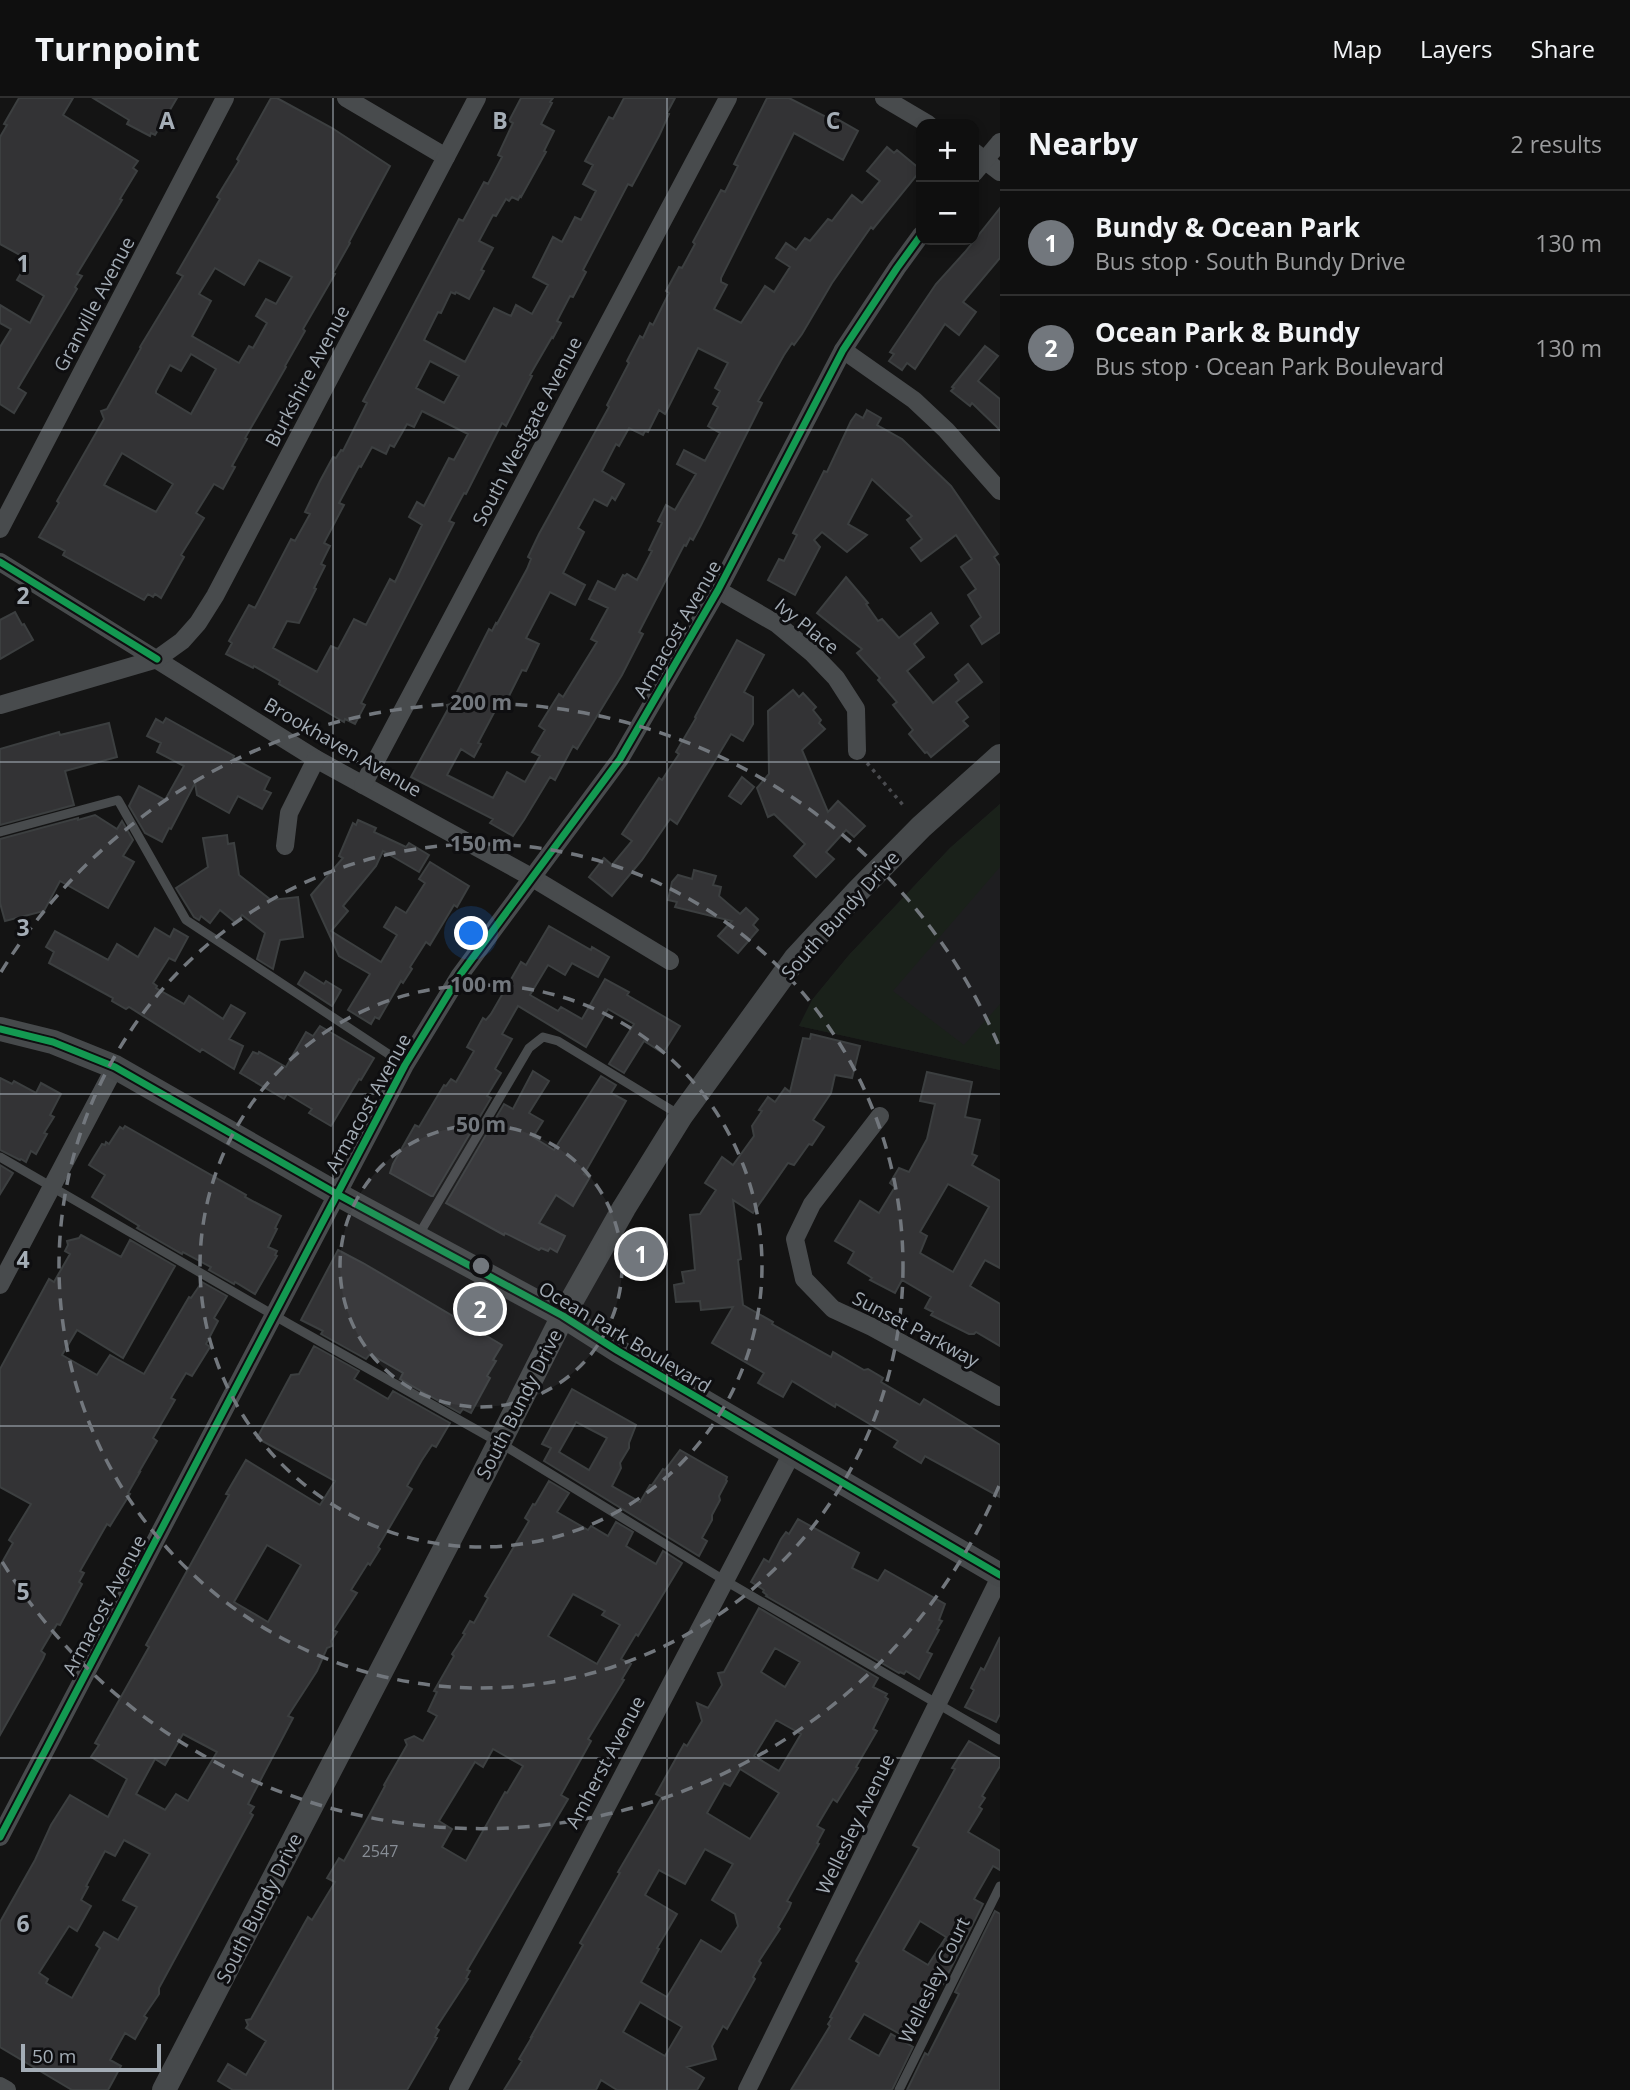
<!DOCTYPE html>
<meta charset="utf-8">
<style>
:root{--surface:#0f0f0f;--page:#1d1d1d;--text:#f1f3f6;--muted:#9b9c9e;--line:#2f2f2f;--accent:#72777d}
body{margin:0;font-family:"Open Sans",sans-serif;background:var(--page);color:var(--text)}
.controls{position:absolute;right:21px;top:21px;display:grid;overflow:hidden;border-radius:14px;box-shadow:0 4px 10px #0003}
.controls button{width:63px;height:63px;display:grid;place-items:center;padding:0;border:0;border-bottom:2px solid var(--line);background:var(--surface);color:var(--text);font:35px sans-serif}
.scale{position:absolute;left:21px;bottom:18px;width:140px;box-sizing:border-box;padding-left:7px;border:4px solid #a4adb6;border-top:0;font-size:19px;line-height:24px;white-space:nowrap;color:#a4adb6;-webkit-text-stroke:5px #0e0e10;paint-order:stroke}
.you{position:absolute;left:472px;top:836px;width:24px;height:24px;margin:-18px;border:5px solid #fff;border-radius:50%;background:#1a73e8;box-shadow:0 0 0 10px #1a73e833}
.badge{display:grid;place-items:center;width:46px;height:46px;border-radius:50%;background:var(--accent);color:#fff;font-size:23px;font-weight:700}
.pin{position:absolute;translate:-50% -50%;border:4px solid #fff;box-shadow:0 2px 7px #0006}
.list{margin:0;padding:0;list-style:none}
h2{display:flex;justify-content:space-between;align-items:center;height:91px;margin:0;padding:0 28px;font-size:30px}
h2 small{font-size:23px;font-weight:400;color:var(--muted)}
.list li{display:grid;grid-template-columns:46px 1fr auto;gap:21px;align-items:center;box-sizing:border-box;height:105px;padding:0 28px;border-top:2px solid var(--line)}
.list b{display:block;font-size:26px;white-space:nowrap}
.list p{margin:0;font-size:23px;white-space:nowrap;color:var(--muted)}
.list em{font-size:23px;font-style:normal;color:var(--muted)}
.map{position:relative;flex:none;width:1000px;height:1992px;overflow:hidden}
header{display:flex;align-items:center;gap:42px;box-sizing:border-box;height:98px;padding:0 35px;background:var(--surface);border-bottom:2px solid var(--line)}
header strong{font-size:33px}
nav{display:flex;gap:38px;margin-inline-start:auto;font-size:24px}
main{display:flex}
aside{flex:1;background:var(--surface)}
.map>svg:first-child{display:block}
</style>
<header>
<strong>Turnpoint</strong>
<nav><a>Map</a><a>Layers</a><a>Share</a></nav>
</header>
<main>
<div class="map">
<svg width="1000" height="1992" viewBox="0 0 1000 1992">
<rect width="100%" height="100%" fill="#141414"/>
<polygon fill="#1e1e20" points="1000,706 1000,972 799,928 812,902 849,857 950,750"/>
<polygon fill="#1a211a" points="1000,706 1000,769 893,893 964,947 1000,906 1000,972 799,928 812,902 849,857 950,750"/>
<g fill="#333335" stroke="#3c3f40" stroke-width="2" fill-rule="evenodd">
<polygon points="19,0 73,0 63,17 138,63 133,70 137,73 120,101 122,102 77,176 82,178 75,189 77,191 18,290 26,295 14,315 0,306 0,249 11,231 0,225 0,207 30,225 44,198 17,182 29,162 0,146 0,39 7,27 4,26"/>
<polygon points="93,0 177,0 155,37 151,35 150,38 127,26 129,22"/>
<path d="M271,0H277L332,30L390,68L349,144L350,145L333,175L335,176L303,231L305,233L285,268L286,269L245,340L247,341L232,368L235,369L223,391L214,386L196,415L204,420L181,457L184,459L161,500L155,496L153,499L148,496L144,502L63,457L65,453L39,439L59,405L57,403L104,321L101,313L107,311L141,250L140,249L183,178L177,175L220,101L217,99L239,63L237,61ZM259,162L292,179L276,206L266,201L256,218L267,225L253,250L249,248L239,265L192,238L211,203L199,196L215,170L244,187ZM191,256L216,271L191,316L156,295V293L170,267L181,273ZM122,355L173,386L156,414L104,387Z"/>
<path d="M521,0H553L550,4L552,5L541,26L554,33L544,53L546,54L521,99L520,98L518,102L512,99L509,103L506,101L496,118L493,117L479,143L493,150L481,172L484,173L469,201L456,194L455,196L451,194L441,215L438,214L424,242L465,264L494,210L511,218L516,207L532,216L548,187L533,179L553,139L562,144L575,119L581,122L596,93L583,86L593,67L585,63L609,19L613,21L624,0H675L667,15L669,16L659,38L632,88L628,86L583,172L586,174L573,199L570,198L557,223L561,225L553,240L552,239L530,277L532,278L506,328L502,325L466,396L464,395L449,423L454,425L361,605L365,607L355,626L345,621L344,624L279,586L280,583L254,568L253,570L226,556L232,545L229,543L249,507L255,510L291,441L295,443L310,416L305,414L320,383L333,359L336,360L341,352L343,353L367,305L363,303L459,121L463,123L484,84L488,86L502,59L498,57L513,25L509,23ZM430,263L459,278L444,305L416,290ZM422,313L468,336L454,362L449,360L424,408L417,404L409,419L422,427L395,484L390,481L366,527L354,521L338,551L331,548L317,574L273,550L287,523L299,525L316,491L314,490L325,468L321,466L330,448L324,445L344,407L339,405L359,368L361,369L372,349L386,356L390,347L394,349L407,326L414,329Z"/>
<path d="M767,0H789L830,21L832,18L858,33L843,62L794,35L721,180V184L727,187L714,211L741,225L765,188L774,194L790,169L776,160L786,145L796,152L805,140L810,143L828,121L832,123L852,97L862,105L880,83L867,73L887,49L894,55L897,52L921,72L873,131L871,129L832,185L802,236L794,247L792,245L784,257L758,303L762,305L701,427L693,442L690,440L686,448L684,447L639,534L643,536L622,577L577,651L573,648L555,682L550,679L524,722L513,738L490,725L493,721L411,679L448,611L447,607L451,606L489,531L492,533L496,525L497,526L527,471L531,461L528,459L539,436L609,309L607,307L629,265L627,263L640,238L643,240L650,225L653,227L669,195L666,193L679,169L682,170L695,146L693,144L721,92L725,94L738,68L734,66ZM698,250L728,265L715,290L720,293L713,306L718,309L708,328L720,335L705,363L684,352L677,366L696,376L675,412L666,407L658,423L662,425L649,452L652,453L637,482L627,476L625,478L623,477L615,492L598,483L589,501L608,510L591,541L597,544L563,599L559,596L539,628L545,632L532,654L540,658L525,684L507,674L493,700L447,677L461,651L474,659L481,646L478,645L497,609L502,612L522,572L526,573L539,546L526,540L550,494L575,507L585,487L563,475L584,434L578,430L594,401L607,408L612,399L615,402L624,386L602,373L616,346L619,348L629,330L643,337L645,333L648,334L659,312L665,316Z"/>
<polygon points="1000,110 1000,160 963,204 976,214 959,237 945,226 915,271 907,265 902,272 889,263 894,256 890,254 936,186 965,154"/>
<polygon points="985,248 998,258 978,283 1000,301 1000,332 972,305 970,308 951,293 954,290 952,289"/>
<polygon points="867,312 881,320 877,327 902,341 951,388 998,456 994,459 1000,468 1000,534 982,546 971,528 981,519 968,497 976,491 961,469 972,461 956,437 921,463 911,450 922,441 907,422 912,418 872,381 848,426 867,437 847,454 822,434 814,442 820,449 795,497 768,482 779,461 784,463 797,437 793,435 824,373 827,374 851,323 856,316 863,320"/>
<polygon points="846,479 868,505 866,506 878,523 882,521 899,540 931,515 938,525 914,546 924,559 907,573 933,605 959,583 955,577 968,566 982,584 956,604 968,619 963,623 968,628 931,659 927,654 925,655 909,636 913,632 893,607 897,604 878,582 880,580 857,555 862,551 817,515"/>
<polygon points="15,514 22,527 24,526 33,542 0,561 0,522"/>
<polygon points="737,542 764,557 744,594 753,599 753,626 743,643 731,636 677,726 670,721 642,762 612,798 589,779 604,760 612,767 632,743 622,736 659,680 662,682 679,656 676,654 696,620 695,619"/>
<polygon points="793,592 799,599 803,595 816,609 813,612 821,622 819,625 825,631 802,652 828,714 838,703 865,728 854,739 846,732 826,754 834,761 816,779 794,758 805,746 774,716 768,719 757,690 769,676 768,613"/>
<polygon points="166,620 234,658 233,660 270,680 264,692 271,695 262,711 238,698 229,715 197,697 195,685 171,731 169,730 162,744 145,735 129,708 139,688 165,702 184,668 157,654 161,645 147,638 156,621 163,625"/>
<polygon points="109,625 117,659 65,673 74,707 0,727 0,651 59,634 60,637"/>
<polygon points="742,679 754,689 741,706 729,698"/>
<polygon points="95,717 117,731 122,723 133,742 123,758 134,764 108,810 60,783 44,813 5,823 0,805 0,741 78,720 78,722"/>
<polygon points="358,722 376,730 374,734 406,749 409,745 429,757 419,774 383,753 376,768 343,808 348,813 331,833 381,864 397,837 384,829 396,809 406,815 425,785 419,781 430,764 469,788 457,809 454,807 430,847 426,844 410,869 412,871 403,885 401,883 379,921 375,919 371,926 348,912 370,876 339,858 311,797 343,760 339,758 353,725 356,727"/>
<polygon points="227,737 228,746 234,745 239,777 271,802 298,799 303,839 280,842 273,871 257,861 265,835 242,817 236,825 220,812 210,825 201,818 199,822 194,819 176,790 208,769 203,740"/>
<polygon points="694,772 716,778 713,787 721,789 719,798 740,816 746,810 758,821 753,827 758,832 738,855 718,838 732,823 675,809 677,804 668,802 672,784 678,777 692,781"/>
<polygon points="549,828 591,852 592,849 609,859 598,879 572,865 565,877 548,867 530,897 558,913 561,909 582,921 605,881 629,894 627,897 680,928 663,955 644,943 624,975 609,966 634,926 608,911 586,949 518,908 502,936 512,941 495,971 501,975 487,998 491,1000 433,1098 431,1098 390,1075 393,1066 415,1027 419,1029 444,987 446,988 451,981 456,984 474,953 467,949 483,920 486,922 491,916 521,864 526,867"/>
<polygon points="155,830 170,839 174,831 188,839 175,863 169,860 153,885 157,888 156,890 184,906 189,898 223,921 231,907 245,915 229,941 243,948 234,971 202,951 200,954 129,909 126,911 112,903 113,900 49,865 54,854 46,849 55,833 108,862 117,846 138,859"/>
<polygon points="305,874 324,886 326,883 341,892 332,908 298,886"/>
<polygon points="320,928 374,960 361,982 359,981 331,1028 309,1015 312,1011 287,996 284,1001 240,975 253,954 258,956 259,954 286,969 306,934 313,938"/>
<polygon points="811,936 860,948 852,980 835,977 831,995 813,1022 824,1029 812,1047 809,1046 794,1067 788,1065 753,1115 733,1102 741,1161 738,1162 743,1207 773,1224 772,1226 831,1259 833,1254 864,1272 868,1271 883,1280 881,1284 920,1307 924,1301 1000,1347 1000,1399 925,1358 921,1365 894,1349 898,1343 836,1306 835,1309 792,1283 783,1299 758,1285 764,1275 712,1245 733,1209 701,1212 700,1203 676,1204 674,1187 684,1185 682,1174 695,1172 690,1117 700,1116 716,1092 705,1085 722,1059 733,1067 754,1038 752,1028 762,1013 759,1012 768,999 775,1004 785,990 790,994 803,940 810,941"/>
<polygon points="533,973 549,983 529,1015 543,1023 533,1039 554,1052 601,978 616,987 611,995 626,1003 584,1076 590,1079 573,1108 556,1097 539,1125 565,1138 557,1154 550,1150 548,1153 541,1150 539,1152 505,1135 504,1137 446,1105 504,1006 513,1011"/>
<path d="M927,974L972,984L965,1019L980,1022L972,1056L977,1058L972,1067L1000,1083V1170L985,1162L970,1188L1000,1206V1248L976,1234L974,1236H969L931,1217L933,1214L925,1210L931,1199L902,1182L895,1195L870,1182L872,1180L848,1165L854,1154L835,1143L860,1103L879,1115L895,1089L890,1085L899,1070L909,1074L927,1041L935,1006L920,1003ZM948,1086L989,1109L953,1174L920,1155L927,1138L920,1134Z"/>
<polygon points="0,980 12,986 14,983 36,995 41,985 61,996 50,1017 54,1019 44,1035 47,1036 36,1056 31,1053 26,1064 21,1061 20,1062 0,1052"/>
<polygon points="125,1028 246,1097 245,1099 281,1118 275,1130 277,1131 268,1149 277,1153 275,1157 277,1158 255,1196 235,1184 234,1186 209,1172 211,1169 183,1154 182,1156 137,1130 139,1128 92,1099 105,1077 89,1067 102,1046 105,1047 106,1044 109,1046 120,1029 123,1031"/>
<polygon points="0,1067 13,1075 0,1096"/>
<polygon points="81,1137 121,1159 130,1142 175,1168 123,1260 77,1232 62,1257 97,1277 110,1257 144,1276 189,1199 191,1200 202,1184 227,1198 214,1220 218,1223 206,1246 210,1249 192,1278 186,1275 171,1300 175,1302 153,1340 157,1343 139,1374 140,1374 128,1395 130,1396 110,1428 107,1426 80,1473 84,1475 79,1484 82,1486 60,1527 57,1526 41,1553 45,1556 43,1561 0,1637 0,1468 13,1445 9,1442 31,1406 0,1389 0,1271 49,1181 54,1184 70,1156 65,1153 68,1147 67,1143 79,1140"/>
<polygon points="338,1152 363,1165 502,1247 493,1262 496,1263 487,1278 490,1280 471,1315 463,1311 460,1315 400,1281 403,1275 370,1256 366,1261 321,1236 323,1233 301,1222"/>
<path d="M314,1248L359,1273L354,1281L388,1301L393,1293L450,1325L436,1349L432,1347L422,1362L407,1388L412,1391L378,1449L380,1451L370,1467L368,1465L351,1492L357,1495L333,1532L337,1534L331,1543L332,1548L327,1550L317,1573L288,1618L293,1620L248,1706L254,1709L250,1715L253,1717L159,1890V1896L144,1918L147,1920L135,1941L125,1935L110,1962L121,1968L114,1981L108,1992H72L0,1949V1824L35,1762L51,1727L70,1697L108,1719L127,1681L91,1659L99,1647L95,1645L149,1549L146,1547L229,1397L226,1396L246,1362L320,1407L335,1383L257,1340L291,1277L299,1276ZM267,1447L301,1467L268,1524L234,1504ZM183,1636L217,1654L188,1703L176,1696L165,1712L136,1696L155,1661L165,1667ZM124,1742L150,1756L123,1802L137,1809L118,1842L104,1834L96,1847L100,1850L72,1900L46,1885L48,1881L39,1875L69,1828L77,1833L91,1808L81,1802L88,1789L86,1788L105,1753L115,1758Z"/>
<path d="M572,1291L636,1327L629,1345V1350L620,1365L621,1370L612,1388L640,1404L650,1387H652L663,1371L665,1372L680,1352L727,1379L726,1382L727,1383L719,1398L720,1402L712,1417V1422L702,1440L707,1443L699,1458L544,1363L551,1350L542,1346ZM576,1324L607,1340L589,1372L559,1354Z"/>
<path d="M549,1383L569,1395L557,1414L588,1432L591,1428L608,1438L616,1424L633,1434L626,1448L656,1466L663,1453L682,1465L638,1538L636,1536L621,1561L631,1566L622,1581L624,1582L588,1641L591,1643L561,1697L568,1701L467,1872L470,1873L466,1880L468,1881L436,1930L439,1932L435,1939L437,1940L407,1992H233L218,1983L228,1966L246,1977L266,1943L246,1930L248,1927L246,1922L251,1921L308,1819L312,1822L335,1784L327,1780L339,1760L344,1763L371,1714L385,1688L384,1687L407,1647L405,1642L414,1638L423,1643L437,1618L428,1613L437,1594L434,1593L454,1558L452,1556L465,1536L463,1535L470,1523L474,1525L488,1500L485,1498L529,1423L525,1420L533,1406L535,1407ZM573,1496L605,1513L602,1517L620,1527L597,1566L548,1538ZM493,1651L523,1668L507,1695L505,1694L466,1763L442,1749L452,1731L439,1723L475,1664L483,1669Z"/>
<polygon points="798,1421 859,1455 852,1470 878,1483 885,1472 945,1506 939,1522 942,1523 937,1531 939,1532 927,1554 932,1556 919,1581 906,1573 904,1576 900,1574 899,1575 766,1498 767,1497 763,1494 764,1492 751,1484 764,1461 769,1464 781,1441 786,1434 789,1436"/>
<path d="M759,1510L878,1580L873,1589L887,1596L885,1599L888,1601L873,1631L877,1633L856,1669L858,1670L837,1704L833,1701L817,1728L824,1732L817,1745L819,1746L787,1803L791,1805L789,1810L778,1829L780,1831L759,1863L761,1865L753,1879L755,1881L727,1931L723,1928L712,1948L716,1961L687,1969L704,1980L697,1992H617L601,1982L596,1992H504L522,1963L519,1961L532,1939H531L583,1847L580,1845L620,1775L618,1774L662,1699L656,1696L684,1646L687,1648L702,1623L697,1605L708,1610L722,1587L718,1575L724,1574ZM775,1550L800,1564L785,1589L761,1574ZM776,1622L801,1636L779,1673L754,1658ZM740,1671L779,1695L750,1741L707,1715L724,1685L730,1688ZM705,1751L733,1766L712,1802L735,1816L738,1828L721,1854L701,1842L667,1899L641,1884L659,1851L657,1850L677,1816L645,1797L659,1772L685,1786ZM640,1904L682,1929L665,1958L623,1934Z"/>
<polygon points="1000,1539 1000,1616 996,1624 965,1609 974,1592 971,1590 981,1570 984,1572"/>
<path d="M969,1643L1000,1661V1668L982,1698L985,1700L979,1709L982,1711L968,1734L1000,1753V1772L993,1768L974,1801L983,1806L943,1886L934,1880L900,1936L864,1916L849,1941L879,1958L891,1936L913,1949L892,1992H791L830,1928L828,1926L832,1920L830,1919L859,1865L856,1863L919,1750L913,1747L955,1671L952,1670ZM920,1823L946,1839L928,1867L903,1852Z"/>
<polygon points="995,1813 1000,1816 1000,1992 907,1992 925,1955 928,1957 959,1896 955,1894"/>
</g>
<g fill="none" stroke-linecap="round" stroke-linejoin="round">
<polyline stroke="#4a4b4f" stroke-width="3.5" stroke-dasharray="3.5 5" stroke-linecap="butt" points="867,665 903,707"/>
<g stroke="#484b4d" stroke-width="9">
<polyline points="0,734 118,702 186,822 405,967"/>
<polyline points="0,1059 289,1226 500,1345 724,1482 1000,1642"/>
<polyline points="418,1138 529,950 543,939 558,943 678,1016"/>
<polyline points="899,1992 1000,1788"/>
</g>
<g stroke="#484b4d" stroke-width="18">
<polyline points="346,0 446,59"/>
<polyline points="884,0 928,26"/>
<polyline points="974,54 1000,74"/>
<polyline points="974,75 1000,44"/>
<polyline points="843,252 914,302 946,332 1000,393"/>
<polyline points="0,431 225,0"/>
<polyline points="0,464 316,661 531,779 670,863"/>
<polyline points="718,492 777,526 812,555 836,580 856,611 857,653"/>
<polyline points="0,607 157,561 182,543 198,525 215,498 477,0"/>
<polyline points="363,687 728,0"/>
<polyline points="285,748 289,715 316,661"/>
<polyline points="880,1018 812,1106 795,1141 804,1181 833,1211 872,1229 1000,1299"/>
<polyline points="0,1187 115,969"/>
<polyline points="0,1739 405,967 460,877 620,661 718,492 843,252 897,170 921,137"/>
<polyline points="0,1988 7,1992"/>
<polyline points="458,1992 792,1355"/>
<polyline points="747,1992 1000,1479"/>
</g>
<g stroke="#46494b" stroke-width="24">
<polyline points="0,931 53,944 115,969 337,1096 563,1218 618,1253 1000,1477"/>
<polyline points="164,1992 484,1375 563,1218 624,1110 681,1018 795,861 857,794 921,729 1000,658"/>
</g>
<defs>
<g id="cycleway">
<polyline points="0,464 157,561"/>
<polyline points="0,931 53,944 115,969 337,1096 563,1218 618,1253 1000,1477"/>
<polyline points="0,1739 405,967 460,877 620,661 718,492 843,252 897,170 921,137"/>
</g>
</defs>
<use href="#cycleway" stroke="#0e0e10" stroke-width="11"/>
<use href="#cycleway" stroke="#139951" stroke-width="7"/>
</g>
<path fill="none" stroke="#a4adb6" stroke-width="2" stroke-opacity="0.55" d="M333,0V1992M667,0V1992M0,332H1000M0,664H1000M0,996H1000M0,1328H1000M0,1660H1000"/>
<circle cx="481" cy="1168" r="141" fill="#72777d" fill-opacity=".12"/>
<g fill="none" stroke="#72777d" stroke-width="3.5" stroke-dasharray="12 9">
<circle cx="481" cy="1168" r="141"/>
<circle cx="481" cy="1168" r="281"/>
<circle cx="481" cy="1168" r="422"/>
<path d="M999 1388A563 563 0 0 1 1 1462M1 874A563 563 0 0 1 999 948"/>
</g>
<g text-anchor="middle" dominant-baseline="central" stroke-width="6" stroke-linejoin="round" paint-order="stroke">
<g font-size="16" fill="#888e96">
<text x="380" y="1753">2547</text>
</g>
<g font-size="19" fill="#a4adb6" stroke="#0e0e10">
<text transform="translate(94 206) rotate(-62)">Granville Avenue</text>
<text transform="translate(307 278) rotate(-62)">Burkshire Avenue</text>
<text transform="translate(527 333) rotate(-62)">South Westgate Avenue</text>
<text transform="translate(807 528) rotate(39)">Ivy Place</text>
<text transform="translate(677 531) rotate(-60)">Armacost Avenue</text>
<text transform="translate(343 649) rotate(30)">Brookhaven Avenue</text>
<text transform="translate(840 817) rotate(-48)">South Bundy Drive</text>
<text transform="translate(368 1005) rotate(-61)">Armacost Avenue</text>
<text transform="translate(916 1231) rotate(28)">Sunset Parkway</text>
<text transform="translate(625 1239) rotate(31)">Ocean Park Boulevard</text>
<text transform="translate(519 1306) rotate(-63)">South Bundy Drive</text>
<text transform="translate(104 1507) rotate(-62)">Armacost Avenue</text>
<text transform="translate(605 1664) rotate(-62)">Amherst Avenue</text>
<text transform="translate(855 1726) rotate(-64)">Wellesley Avenue</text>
<text transform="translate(259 1810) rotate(-63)">South Bundy Drive</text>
<text transform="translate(934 1882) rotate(-64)">Wellesley Court</text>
</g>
</g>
<g font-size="23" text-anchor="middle" font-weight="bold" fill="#a4adb6" stroke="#0e0e10" stroke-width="6" stroke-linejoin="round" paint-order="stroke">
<text x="167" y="31">A</text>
<text x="500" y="31">B</text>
<text x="833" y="31">C</text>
<text x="23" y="174">1</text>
<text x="23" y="506">2</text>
<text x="23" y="838">3</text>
<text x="23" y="1170">4</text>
<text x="23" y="1502">5</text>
<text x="23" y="1834">6</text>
</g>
<circle cx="481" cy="1168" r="10" fill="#72777d" stroke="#0e0e10" stroke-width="3.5"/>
<g font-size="21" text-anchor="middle" font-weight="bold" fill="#72777d" stroke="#0e0e10" stroke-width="6" stroke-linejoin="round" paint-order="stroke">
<text x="481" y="612">200 m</text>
<text x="481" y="753">150 m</text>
<text x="481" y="894">100 m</text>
<text x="481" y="1034">50 m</text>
</g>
</svg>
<div class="controls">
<button>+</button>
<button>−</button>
</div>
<div class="scale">50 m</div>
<div class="you"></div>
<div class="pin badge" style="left:641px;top:1156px">1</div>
<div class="pin badge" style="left:480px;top:1211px">2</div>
</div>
<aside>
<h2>Nearby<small>2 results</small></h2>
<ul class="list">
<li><span class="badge">1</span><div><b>Bundy &amp; Ocean Park</b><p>Bus stop · South Bundy Drive</p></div><em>130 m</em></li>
<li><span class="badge">2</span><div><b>Ocean Park &amp; Bundy</b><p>Bus stop · Ocean Park Boulevard</p></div><em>130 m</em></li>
</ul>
</aside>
</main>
